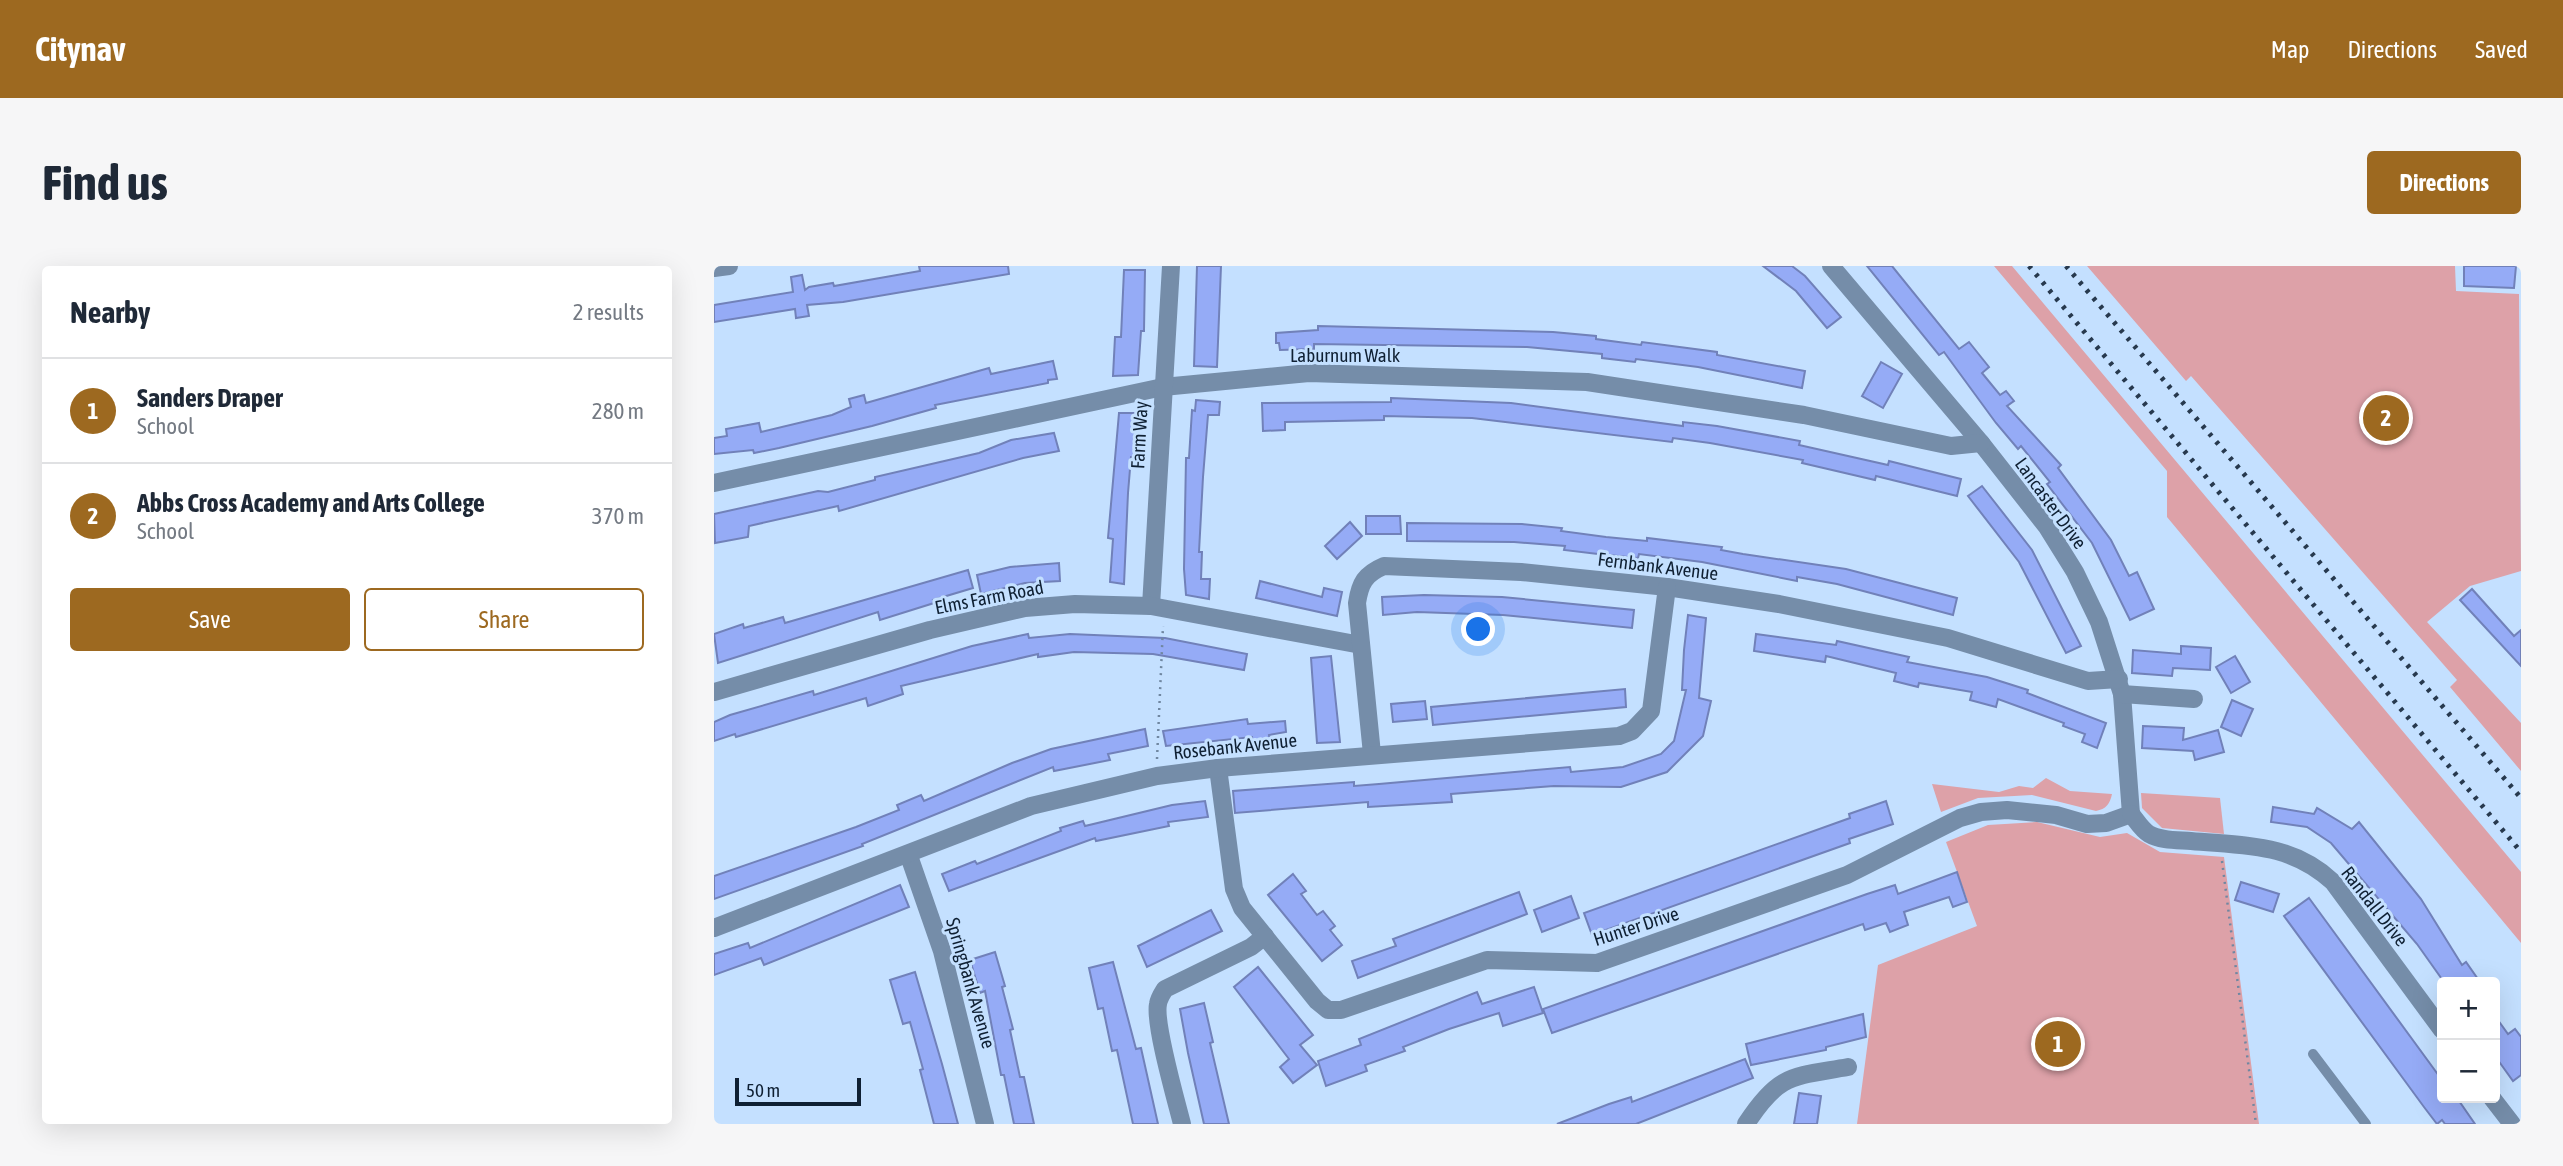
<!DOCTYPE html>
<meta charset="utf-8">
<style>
:root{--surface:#fff;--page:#f6f6f7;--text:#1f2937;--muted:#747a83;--line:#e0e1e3;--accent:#9d6920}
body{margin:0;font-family:"Asap Condensed",sans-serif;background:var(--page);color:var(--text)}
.controls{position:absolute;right:21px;bottom:21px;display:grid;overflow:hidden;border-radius:7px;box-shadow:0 7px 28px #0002}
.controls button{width:63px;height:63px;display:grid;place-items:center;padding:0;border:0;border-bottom:2px solid var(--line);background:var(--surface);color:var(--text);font:35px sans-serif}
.scale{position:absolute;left:21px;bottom:18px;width:126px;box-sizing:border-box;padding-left:7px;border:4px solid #0f2033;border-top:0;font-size:19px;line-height:24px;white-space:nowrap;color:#0f2033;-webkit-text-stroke:5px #c4e0ff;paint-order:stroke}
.you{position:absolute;left:765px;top:364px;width:24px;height:24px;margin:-18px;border:5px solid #fff;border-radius:50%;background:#1a73e8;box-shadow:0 0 0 10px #1a73e833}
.badge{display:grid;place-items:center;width:46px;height:46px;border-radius:50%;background:var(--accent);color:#fff;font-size:23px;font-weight:700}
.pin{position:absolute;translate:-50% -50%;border:4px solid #fff;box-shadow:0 2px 7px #0006}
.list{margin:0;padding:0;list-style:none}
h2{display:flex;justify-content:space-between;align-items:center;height:91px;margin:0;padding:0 28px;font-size:30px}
h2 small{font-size:23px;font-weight:400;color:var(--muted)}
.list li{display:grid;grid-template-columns:46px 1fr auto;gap:21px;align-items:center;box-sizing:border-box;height:105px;padding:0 28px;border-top:2px solid var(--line)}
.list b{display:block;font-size:26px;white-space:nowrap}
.list p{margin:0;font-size:23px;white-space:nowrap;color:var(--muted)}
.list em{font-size:23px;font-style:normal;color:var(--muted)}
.actions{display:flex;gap:14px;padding:21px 28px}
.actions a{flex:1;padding:16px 0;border:2px solid var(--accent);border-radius:7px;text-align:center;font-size:24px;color:var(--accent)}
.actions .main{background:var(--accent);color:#fff}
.map{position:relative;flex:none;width:1807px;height:858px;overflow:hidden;border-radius:7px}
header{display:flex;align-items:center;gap:42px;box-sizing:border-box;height:98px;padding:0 35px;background:var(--accent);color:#fff}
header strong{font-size:33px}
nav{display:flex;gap:38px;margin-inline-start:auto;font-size:24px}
.intro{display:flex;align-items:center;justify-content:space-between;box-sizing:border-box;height:168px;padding:0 42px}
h1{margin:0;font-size:49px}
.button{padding:18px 32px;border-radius:7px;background:var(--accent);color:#fff;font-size:24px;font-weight:700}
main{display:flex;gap:42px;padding:0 42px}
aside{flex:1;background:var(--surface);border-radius:7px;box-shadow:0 7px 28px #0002}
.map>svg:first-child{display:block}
</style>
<header>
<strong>Citynav</strong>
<nav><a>Map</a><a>Directions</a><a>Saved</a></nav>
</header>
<div class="intro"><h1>Find us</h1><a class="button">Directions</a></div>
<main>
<aside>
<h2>Nearby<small>2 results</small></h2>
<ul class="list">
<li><span class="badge">1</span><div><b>Sanders Draper</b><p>School</p></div><em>280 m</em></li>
<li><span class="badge">2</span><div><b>Abbs Cross Academy and Arts College</b><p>School</p></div><em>370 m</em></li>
</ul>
<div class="actions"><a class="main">Save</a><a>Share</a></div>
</aside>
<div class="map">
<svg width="1807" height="858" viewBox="0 0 1807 858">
<rect width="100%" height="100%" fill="#c4e0ff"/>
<g fill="#dda1a8">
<polygon points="1280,0 1298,0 1807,606 1807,677 1453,251 1453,205"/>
<polygon points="1373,0 1741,0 1742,25 1805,28 1807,305 1756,320 1713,356 1807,457 1807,505 1736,421 1743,414 1477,110 1472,115"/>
<path d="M1332,512L1356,525L1398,528C1396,538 1392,543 1382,545L1318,529L1264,532L1227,546L1218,518L1285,526L1305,520L1319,522Z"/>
<polygon points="1427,527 1506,532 1510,568 1448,562 1428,542"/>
<polygon points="1323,556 1386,571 1413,567 1446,586 1510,591 1545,858 1143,858 1164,699 1263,660 1232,576 1274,559"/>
</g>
<g fill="#95abf6" stroke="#7181b9" stroke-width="2">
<polygon points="205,0 294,0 295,8 129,36 93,39 95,50 82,52 81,43 0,56 0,39 79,26 77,11 88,9 91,24 95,21 119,17 120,20 206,5"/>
<polygon points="483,0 507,0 503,101 480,100"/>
<polygon points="1049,0 1078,0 1091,10 1127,51 1113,62 1082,25"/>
<polygon points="1153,0 1178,0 1245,83 1255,76 1275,101 1268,107 1286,129 1292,125 1300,135 1293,140 1347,199 1344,202 1397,274 1415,310 1423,306 1440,343 1416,354 1378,277 1333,218 1336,216 1307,180 1304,183 1282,157 1230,86 1225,89"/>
<polygon points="1750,0 1802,0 1800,22 1750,20"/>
<polygon points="410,4 431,4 430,65 427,65 424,109 399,110 401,71 407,71"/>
<polygon points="604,60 839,66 882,70 882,73 927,79 928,76 1003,86 1003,89 1091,105 1088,122 984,101 922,93 921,96 888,92 888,88 813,81 600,78 600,83 566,84 565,77 562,77 562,67 604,64"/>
<polygon points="339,95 343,113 334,114 334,117 221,139 222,142 158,160 65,182 40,187 39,184 0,188 0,172 13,170 12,163 45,157 47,166 118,149 137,141 135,133 150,129 152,137 275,102 277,108"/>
<polygon points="1167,96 1188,108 1169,142 1148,130"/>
<polygon points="677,132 797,137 969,160 969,156 1003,160 1086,175 1085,179 1174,199 1175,195 1247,213 1243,230 1162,210 1161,214 1088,197 1089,194 996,177 959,172 958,176 758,152 670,150 670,154 571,156 571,164 549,165 548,137 677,136"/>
<polygon points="482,134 506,136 505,149 494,149 489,211 485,286 488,286 487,313 496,313 495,333 472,329 470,303 472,192 475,192 478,144 481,145"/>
<polygon points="405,147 424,147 422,191 417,191 414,227 410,318 396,316 399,273 394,272"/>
<polygon points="340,167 345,185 309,192 125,245 124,240 35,260 34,271 1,277 0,248 104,225 114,226 161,214 161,211 265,187 297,174"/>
<polygon points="1268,220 1318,284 1367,380 1352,387 1305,296 1254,230"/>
<polygon points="652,250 686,250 687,268 652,268"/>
<polygon points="636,256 648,270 623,293 611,280"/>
<polygon points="693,257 808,258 848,262 847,265 892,271 933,275 933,272 1008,281 1007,284 1029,288 1132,303 1243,332 1239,349 1123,318 1083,311 1083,315 988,296 925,288 924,292 884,288 850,284 851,280 800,276 693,275"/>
<polygon points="345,297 346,315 311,317 267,328 263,309 296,301"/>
<polygon points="254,304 259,322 219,334 220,337 166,354 164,346 4,397 0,368 29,358 30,362 69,351 71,357"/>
<polygon points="546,315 608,331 610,322 628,326 623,350 542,332"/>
<polygon points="1758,323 1800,370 1807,364 1807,400 1746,334"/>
<polygon points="710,329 788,331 920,344 918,362 789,349 703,346 669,349 668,331"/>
<polygon points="974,349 992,352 985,432 997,435 989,470 953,506 907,521 840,520 737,528 738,536 654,541 654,536 521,547 519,525 640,516 640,520 665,518 856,501 857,506 909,501 947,488 960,475 972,424 968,424 970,384"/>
<polygon points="314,368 315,372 356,368 451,372 533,388 530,404 439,388 360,386 324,391 324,388 187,420 189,428 154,440 152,432 22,471 21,468 0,475 0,456 16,449 99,425 100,429 258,380"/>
<polygon points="1042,368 1122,379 1123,375 1195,391 1193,396 1273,411 1314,424 1313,427 1392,457 1383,482 1368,476 1371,468 1349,460 1350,457 1284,433 1282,441 1256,434 1258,426 1205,417 1204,421 1180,415 1182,407 1112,390 1111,396 1040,385"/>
<polygon points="1467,380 1497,382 1496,404 1459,402 1458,410 1418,407 1419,384 1467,388"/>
<polygon points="617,390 626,476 603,477 597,392"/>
<polygon points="1521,390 1536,416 1517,427 1502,401"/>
<polygon points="911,423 912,441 719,459 717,441"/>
<polygon points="1518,434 1539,443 1527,470 1507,461"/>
<polygon points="711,435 713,453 679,456 677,438"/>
<polygon points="533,453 534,458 571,455 572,466 555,469 556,476 539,479 538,471 452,480 449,465"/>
<polygon points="1429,460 1470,462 1469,474 1504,464 1510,486 1481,494 1479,485 1428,482"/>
<polygon points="431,463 434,480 394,488 396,494 340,505 339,501 148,578 149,580 0,633 0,610 142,561 185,544 183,539 207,529 210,535 298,497 337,483"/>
<polygon points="491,535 494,551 454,556 455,560 382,575 381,572 235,625 228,608 261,595 263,598 347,565 346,562 369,555 371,560 458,539"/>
<polygon points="1172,535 1179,558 1135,573 1136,577 878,669 870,647 1136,552 1135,548"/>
<polygon points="1559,541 1600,548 1603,542 1638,563 1645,556 1707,633 1748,699 1752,696 1766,716 1730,716 1703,678 1617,577 1593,561 1557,556"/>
<polygon points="1243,606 1253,636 1239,641 1235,631 1190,646 1194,659 1176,666 1172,657 1151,664 1149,658 838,767 829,743 1153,628 1181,619 1184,628"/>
<polygon points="579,608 592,625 587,628 603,649 609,645 621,660 616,664 628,679 608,695 554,629"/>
<polygon points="1527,616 1565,628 1559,646 1521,634"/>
<polygon points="186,619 195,641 50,699 47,692 0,709 0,688 34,677 36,682"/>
<polygon points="805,626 813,648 644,712 638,695 682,680 679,673"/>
<polygon points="857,630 865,652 828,666 820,644"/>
<polygon points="1595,632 1728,814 1728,832 1743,832 1761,858 1731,858 1728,854 1723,858 1710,841 1570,650"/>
<polygon points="497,644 508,665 433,701 424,680"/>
<polygon points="281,686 291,720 288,721 299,763 296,764 306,811 310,811 320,858 300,858 290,809 287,809 271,725 266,727 256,694"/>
<polygon points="399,696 422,783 427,782 444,858 419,858 403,784 398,785 389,742 384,743 375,702"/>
<polygon points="544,701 599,769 586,779 603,799 579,817 566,801 575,793 520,721"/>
<polygon points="201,706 228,798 244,858 220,858 206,804 209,803 196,756 189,758 176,714"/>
<polygon points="820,721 829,747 789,760 785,747 735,763 689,781 691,785 651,799 653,805 612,820 604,795 647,779 645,773 763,726 768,738"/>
<polygon points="490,737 499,776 496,777 515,858 490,858 474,787 466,743"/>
<polygon points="1149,748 1152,771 1112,781 1112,784 1037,799 1032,778"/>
<polygon points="1781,750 1794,768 1801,763 1807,771 1807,809 1799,815 1781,790"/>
<polygon points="1031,793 1039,812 922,858 843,858 895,838 917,831 918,836"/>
<polygon points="1085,827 1107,830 1103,858 1080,858"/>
</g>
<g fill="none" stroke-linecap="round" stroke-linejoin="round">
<g stroke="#7087a1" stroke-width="2.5" stroke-dasharray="2 5" stroke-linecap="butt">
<polyline points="443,493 449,360"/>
<polyline points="1508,595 1542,858"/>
</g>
<polyline stroke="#758da9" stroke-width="10" points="1599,788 1652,858"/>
<g stroke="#758da9" stroke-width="18">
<polyline points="1117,0 1267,177 1333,261 1361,306 1385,356 1408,428 1417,548"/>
<polyline points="0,2 15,0"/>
<polyline points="0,217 449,121 595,107 873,116 1090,149 1237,180 1267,177"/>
<polyline points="437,340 457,0"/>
<polyline points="0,426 216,364 311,342 361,338 437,340 647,379"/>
<polyline points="1408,428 1480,433"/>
<path d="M658,488L643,337C646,317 651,308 670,300L807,306L953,321L1065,338L1234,372L1374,415L1405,413"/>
<polyline points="504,502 520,623 528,642 603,735 614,744 627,744 773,694 883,697 1133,609 1246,552 1267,546 1293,544 1342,549 1373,558 1392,557 1417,548"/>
<path d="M1417,548C1422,554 1428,564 1435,568C1447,575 1464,574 1477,575C1532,580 1577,577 1619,616L1728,764"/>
<polyline points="195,590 228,685 271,858"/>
<polyline points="0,662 317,540 443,510 504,502 905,470 918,465 937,445 953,321"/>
<polyline points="1778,832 1798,858"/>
<path d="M468,858C462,834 440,758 444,738C445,732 448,728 451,723L537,681L551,670"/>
<path d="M1032,858C1065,807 1078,811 1134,801"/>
</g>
<g stroke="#27394e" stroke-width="5" stroke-dasharray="3.5 7" stroke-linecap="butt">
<polyline points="1315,0 1807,586"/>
<polyline points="1352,0 1807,532"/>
</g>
</g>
<g text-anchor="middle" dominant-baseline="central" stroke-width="6" stroke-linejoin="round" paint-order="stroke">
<g font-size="19" fill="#0f2033" stroke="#c4e0ff">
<text x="631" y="89">Laburnum Walk</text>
<text transform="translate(425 169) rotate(-87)">Farm Way</text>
<text transform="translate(1337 237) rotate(54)">Lancaster Drive</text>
<text transform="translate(944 300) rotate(7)">Fernbank Avenue</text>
<text transform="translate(275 331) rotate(-11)">Elms Farm Road</text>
<text transform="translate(521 480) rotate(-6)">Rosebank Avenue</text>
<text transform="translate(1661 640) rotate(52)">Randall Drive</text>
<text transform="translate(922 660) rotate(-18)">Hunter Drive</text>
<text transform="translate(257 717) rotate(74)">Springbank Avenue</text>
</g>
</g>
</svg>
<div class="controls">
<button>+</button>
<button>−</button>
</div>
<div class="scale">50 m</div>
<div class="you"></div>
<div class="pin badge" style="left:1344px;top:778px">1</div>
<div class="pin badge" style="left:1672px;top:152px">2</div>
</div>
</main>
